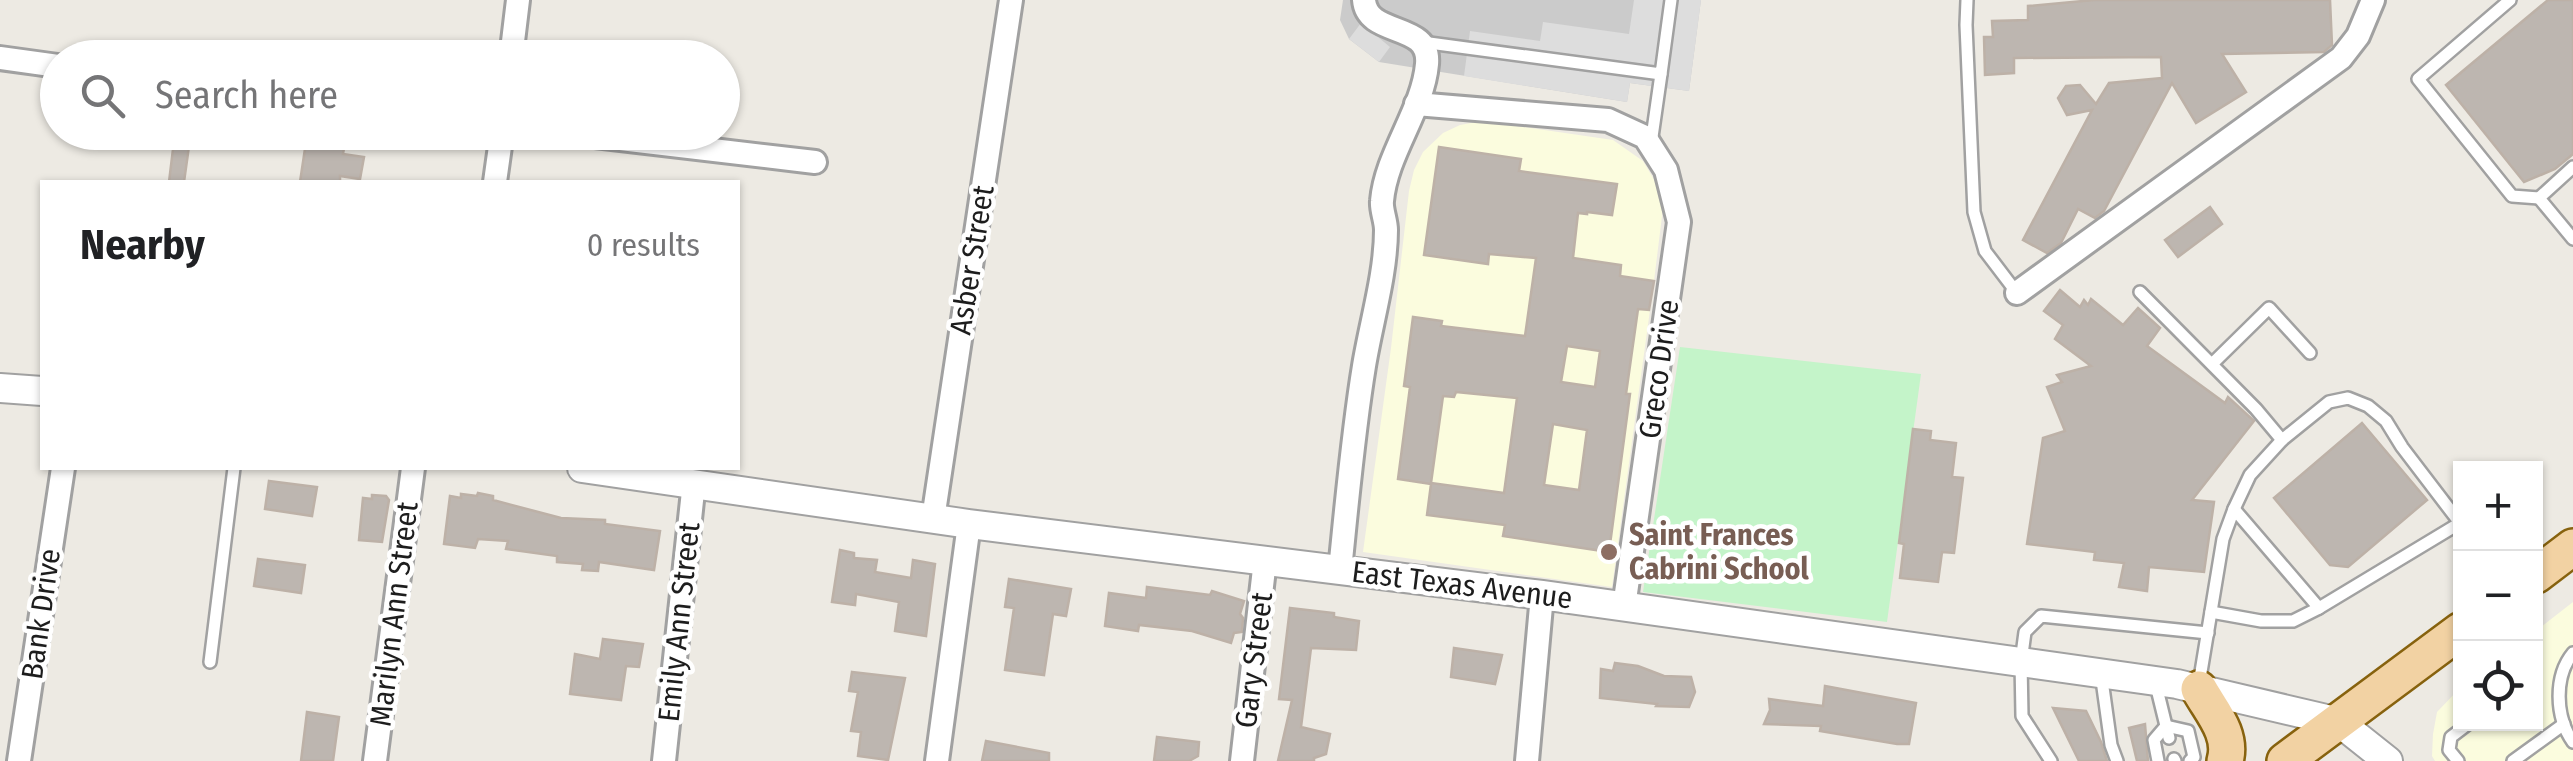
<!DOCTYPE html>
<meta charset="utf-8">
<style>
:root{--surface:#fff;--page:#f6f6f6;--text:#202124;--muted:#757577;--line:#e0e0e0}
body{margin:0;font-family:"Fira Sans Condensed",sans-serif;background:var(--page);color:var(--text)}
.controls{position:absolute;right:30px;bottom:30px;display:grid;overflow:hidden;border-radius:0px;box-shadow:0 2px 8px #0004}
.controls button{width:90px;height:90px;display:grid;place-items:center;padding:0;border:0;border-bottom:2px solid var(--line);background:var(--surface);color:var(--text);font:50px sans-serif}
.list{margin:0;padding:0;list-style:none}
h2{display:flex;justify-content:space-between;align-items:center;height:130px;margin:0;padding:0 40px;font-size:42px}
h2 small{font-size:32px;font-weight:400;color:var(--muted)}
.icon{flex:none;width:55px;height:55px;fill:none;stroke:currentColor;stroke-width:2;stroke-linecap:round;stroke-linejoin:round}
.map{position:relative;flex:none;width:2573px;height:761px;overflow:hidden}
.search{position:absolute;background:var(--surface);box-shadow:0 2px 8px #0004;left:40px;top:40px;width:700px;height:110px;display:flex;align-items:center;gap:25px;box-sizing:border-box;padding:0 35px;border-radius:55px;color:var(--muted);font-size:38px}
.panel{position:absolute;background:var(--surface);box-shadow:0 2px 8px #0004;left:40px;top:180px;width:700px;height:290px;border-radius:0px}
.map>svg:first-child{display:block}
</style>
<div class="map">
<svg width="2573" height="761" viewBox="0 0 2573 761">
<rect width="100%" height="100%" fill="#edeae3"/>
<g fill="#fbfcde">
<polygon points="1482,121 1613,140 1643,161 1656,183 1661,195 1663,208 1654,281 1612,587 1363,552 1391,348 1409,191 1414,170 1423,152 1443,133 1460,125"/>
<polygon points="2573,602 2573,761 2435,761 2432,756 2433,734 2437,712 2460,688 2460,724 2536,724 2536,631"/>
</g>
<polygon fill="#cbcbcb" points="1343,0 1701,0 1689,91 1630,83 1627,102 1379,62 1349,39 1340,20"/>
<polygon fill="#c4f4c9" points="1680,347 1921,374 1887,622 1643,592"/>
<g fill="#ddd">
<polygon points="1634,0 1701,0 1689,91 1630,83 1627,102 1464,76 1470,31 1540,41 1543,22 1629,34"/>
<polygon points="1361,23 1390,47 1379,62 1349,39"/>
</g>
<g fill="#bdb6b0" stroke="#bdb1a7" stroke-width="2.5" fill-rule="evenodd">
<polygon points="2094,0 2330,0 2332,45 2324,52 2222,54 2246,92 2196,123 2172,83 2104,211 2095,218 2078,209 2061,243 2047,253 2023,240 2092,110 2067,115 2058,98 2066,86 2080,85 2096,104 2109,83 2162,78 2161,57 2014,58 2014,73 1985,75 1984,37 1993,37 1992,21 2028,20 2028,6"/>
<polygon points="2548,0 2573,0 2573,154 2555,169 2524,182 2446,85"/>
<polygon points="125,132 191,132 184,182 169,182 173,149 125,142"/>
<polygon points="306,142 344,148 343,154 364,157 360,179 340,176 340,182 300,182"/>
<path d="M1439,147L1521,159L1519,171L1617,184L1612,215L1587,212V214L1578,213L1573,258L1621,265L1620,276L1654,281L1649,310L1638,309L1626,394H1630L1609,552L1503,536L1505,525L1427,515L1431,484L1398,479L1410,387L1404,386L1413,317L1442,321L1441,326L1525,336L1536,258L1489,254L1488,264L1424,255ZM1567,346L1600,351L1595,387L1561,382ZM1456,392L1517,398L1504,493L1431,483L1443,396L1454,397ZM1553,424L1587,430L1579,490L1544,485Z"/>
<polygon points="2210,207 2222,224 2178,257 2165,240"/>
<polygon points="2060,290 2080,307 2084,300 2088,305 2091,299 2123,325 2138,308 2160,328 2147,346 2225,403 2228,397 2254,421 2192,500 2214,502 2204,572 2149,567 2147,591 2119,587 2124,563 2094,560 2095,552 2027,544 2043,438 2065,431 2047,387 2062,382 2057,375 2091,366 2055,339 2063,325 2044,311"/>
<polygon points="2362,423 2427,500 2348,567 2330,565 2274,498"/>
<polygon points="1913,429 1931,431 1930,440 1956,443 1952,477 1963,478 1954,553 1942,552 1938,582 1900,578 1904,544 1899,543"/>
<polygon points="269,481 317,487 312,516 265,509"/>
<polygon points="478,493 493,496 493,500 561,518 605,520 605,524 660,531 654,570 599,562 598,571 582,570 583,564 557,562 557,556 506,549 508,541 478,539 475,548 444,544 450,496 461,498 461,494 477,496"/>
<polygon points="372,495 386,496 389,500 382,542 359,540 363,498 372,499"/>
<polygon points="840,550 854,553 854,558 877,560 875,572 911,578 913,560 935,564 926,636 895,631 899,602 856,594 855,605 832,602"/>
<polygon points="258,559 305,565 301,593 254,586"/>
<polygon points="1009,579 1071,589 1066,616 1053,614 1044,675 1005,670 1014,608 1005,607"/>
<polygon points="1147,587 1210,595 1212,591 1244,601 1240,614 1243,618 1242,632 1234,633 1231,643 1192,631 1139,625 1138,631 1105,626 1109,593 1146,598"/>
<polygon points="1290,608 1334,613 1334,617 1359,621 1356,650 1311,648 1301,727 1330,734 1326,754 1314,758 1314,761 1278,761 1292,700 1279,699"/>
<polygon points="603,639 643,644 639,667 626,666 621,700 570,694 575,654 600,659"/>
<polygon points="1454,648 1502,655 1495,684 1451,677"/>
<polygon points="1615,663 1638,666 1664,676 1691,677 1695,692 1689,707 1656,706 1657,704 1600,698 1601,669 1613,671"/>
<polygon points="852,672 905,678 888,760 858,756 861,732 851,731 858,692 849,691"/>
<polygon points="1825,686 1916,703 1909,744 1897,744 1820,731 1821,726 1764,724 1770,710 1769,699 1823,706"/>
<polygon points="2053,708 2086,711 2101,742 2107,761 2079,761"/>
<polygon points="307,712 339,717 333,761 301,761"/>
<polygon points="2145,724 2148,761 2137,761 2129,728"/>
<polygon points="1157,737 1199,742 1198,756 1189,761 1154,761"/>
<polygon points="986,741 1049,753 1049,761 982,761"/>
</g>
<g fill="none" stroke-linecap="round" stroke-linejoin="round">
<defs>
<g id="service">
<polyline points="1967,0 1966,25 1974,212 1985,251 2017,293"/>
<polyline points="2510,0 2418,79 2512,196 2539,198"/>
<polyline points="1422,42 1661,74 1671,0"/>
<polyline points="1651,144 1661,74"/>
<polyline points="2573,167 2539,198 2573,239"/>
<polyline points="2140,292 2256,409 2282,440"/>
<polyline points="2212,364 2269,308 2310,353"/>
<polyline points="2234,509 2250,475 2282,440 2329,402 2348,398 2368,406 2386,421 2402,447 2460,523"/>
<polyline points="2211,612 2261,621 2293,621 2319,608"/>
<path d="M2573,653C2554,676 2555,717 2573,742"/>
<polyline points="210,662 234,468"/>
<polyline points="2101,673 2111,745 2117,761"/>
<polyline points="2199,684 2223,539 2234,509 2319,608 2460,523"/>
<polyline points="2156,685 2169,738"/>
<polyline points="2174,759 2175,761"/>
<polyline points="2051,761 2022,716 2021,662 2025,632 2041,616 2208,633"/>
<polyline points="2158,761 2154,740 2166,726 2188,731 2194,757 2190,761"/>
<polyline points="2458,761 2449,750 2451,737 2468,724"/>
<polyline points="2513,761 2564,724"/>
</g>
<g id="minor">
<polyline points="0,58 58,66"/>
<polyline points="511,58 518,0"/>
<polyline points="1416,104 1608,120 1645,137 1666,170 1679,222 1624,607"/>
<polyline points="561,132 815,162"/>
<polyline points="495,182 502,132"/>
<polyline points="2017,293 2341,58 2358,36 2373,0"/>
<polyline points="933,519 1011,0"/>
<path d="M1340,570C1347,502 1353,433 1364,366C1371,323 1386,274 1386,230C1386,220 1381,210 1382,201C1386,154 1423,110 1427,64C1431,21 1367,38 1364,0"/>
<polyline points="19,761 63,468"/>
<polyline points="375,761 413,468"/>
<polyline points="664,761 694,482"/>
<polyline points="937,761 969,524"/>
<polyline points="1242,761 1265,560"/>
<polyline points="1527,761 1542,595"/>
</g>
<g id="tertiary">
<polyline points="0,388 42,391"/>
<polyline points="582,468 969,524 1542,595 2177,684 2339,722 2388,761"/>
</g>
<g id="primary">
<polyline points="2536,575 2573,547"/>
<path d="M2199,689C2211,711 2233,734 2225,761"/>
<polyline points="2285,761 2460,631"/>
</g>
</defs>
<use href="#service" stroke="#a1a1a1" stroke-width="16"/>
<use href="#minor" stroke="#a1a1a1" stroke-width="28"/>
<use href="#tertiary" stroke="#a1a1a1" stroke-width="32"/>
<use href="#primary" stroke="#87620e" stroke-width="40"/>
<use href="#service" stroke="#fff" stroke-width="11"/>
<use href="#minor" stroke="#fff" stroke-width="22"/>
<use href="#tertiary" stroke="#fff" stroke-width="28"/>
<use href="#primary" stroke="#f2d2a3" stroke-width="35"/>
</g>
<circle fill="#8d6e63" stroke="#fff" stroke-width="4" cx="1609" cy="552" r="10"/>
<g text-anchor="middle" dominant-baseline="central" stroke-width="9" stroke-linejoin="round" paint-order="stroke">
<g font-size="30" fill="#1d1d1d" stroke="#fff">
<text transform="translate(972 260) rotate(-81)">Asber Street</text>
<text transform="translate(1659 369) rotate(-82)">Greco Drive</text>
<text transform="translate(1462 585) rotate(7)">East Texas Avenue</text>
<text transform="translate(41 614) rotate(-82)">Bank Drive</text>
<text transform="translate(394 614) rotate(-83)">Marilyn Ann Street</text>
<text transform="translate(679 622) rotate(-84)">Emily Ann Street</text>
<text transform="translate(1254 660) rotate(-83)">Gary Street</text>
</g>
<g font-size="30" font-weight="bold" fill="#785e54" stroke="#fff" text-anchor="start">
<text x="1629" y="535">Saint Frances<tspan x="1629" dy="34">Cabrini School</tspan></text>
</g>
</g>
</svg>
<div class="controls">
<button>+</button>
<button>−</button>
<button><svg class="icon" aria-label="locate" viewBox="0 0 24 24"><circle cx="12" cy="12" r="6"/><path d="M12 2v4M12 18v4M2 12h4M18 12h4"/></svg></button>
</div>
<div class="search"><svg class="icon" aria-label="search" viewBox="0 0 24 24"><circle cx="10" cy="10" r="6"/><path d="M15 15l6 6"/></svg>Search here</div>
<section class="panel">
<h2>Nearby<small>0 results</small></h2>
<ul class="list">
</ul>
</section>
</div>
